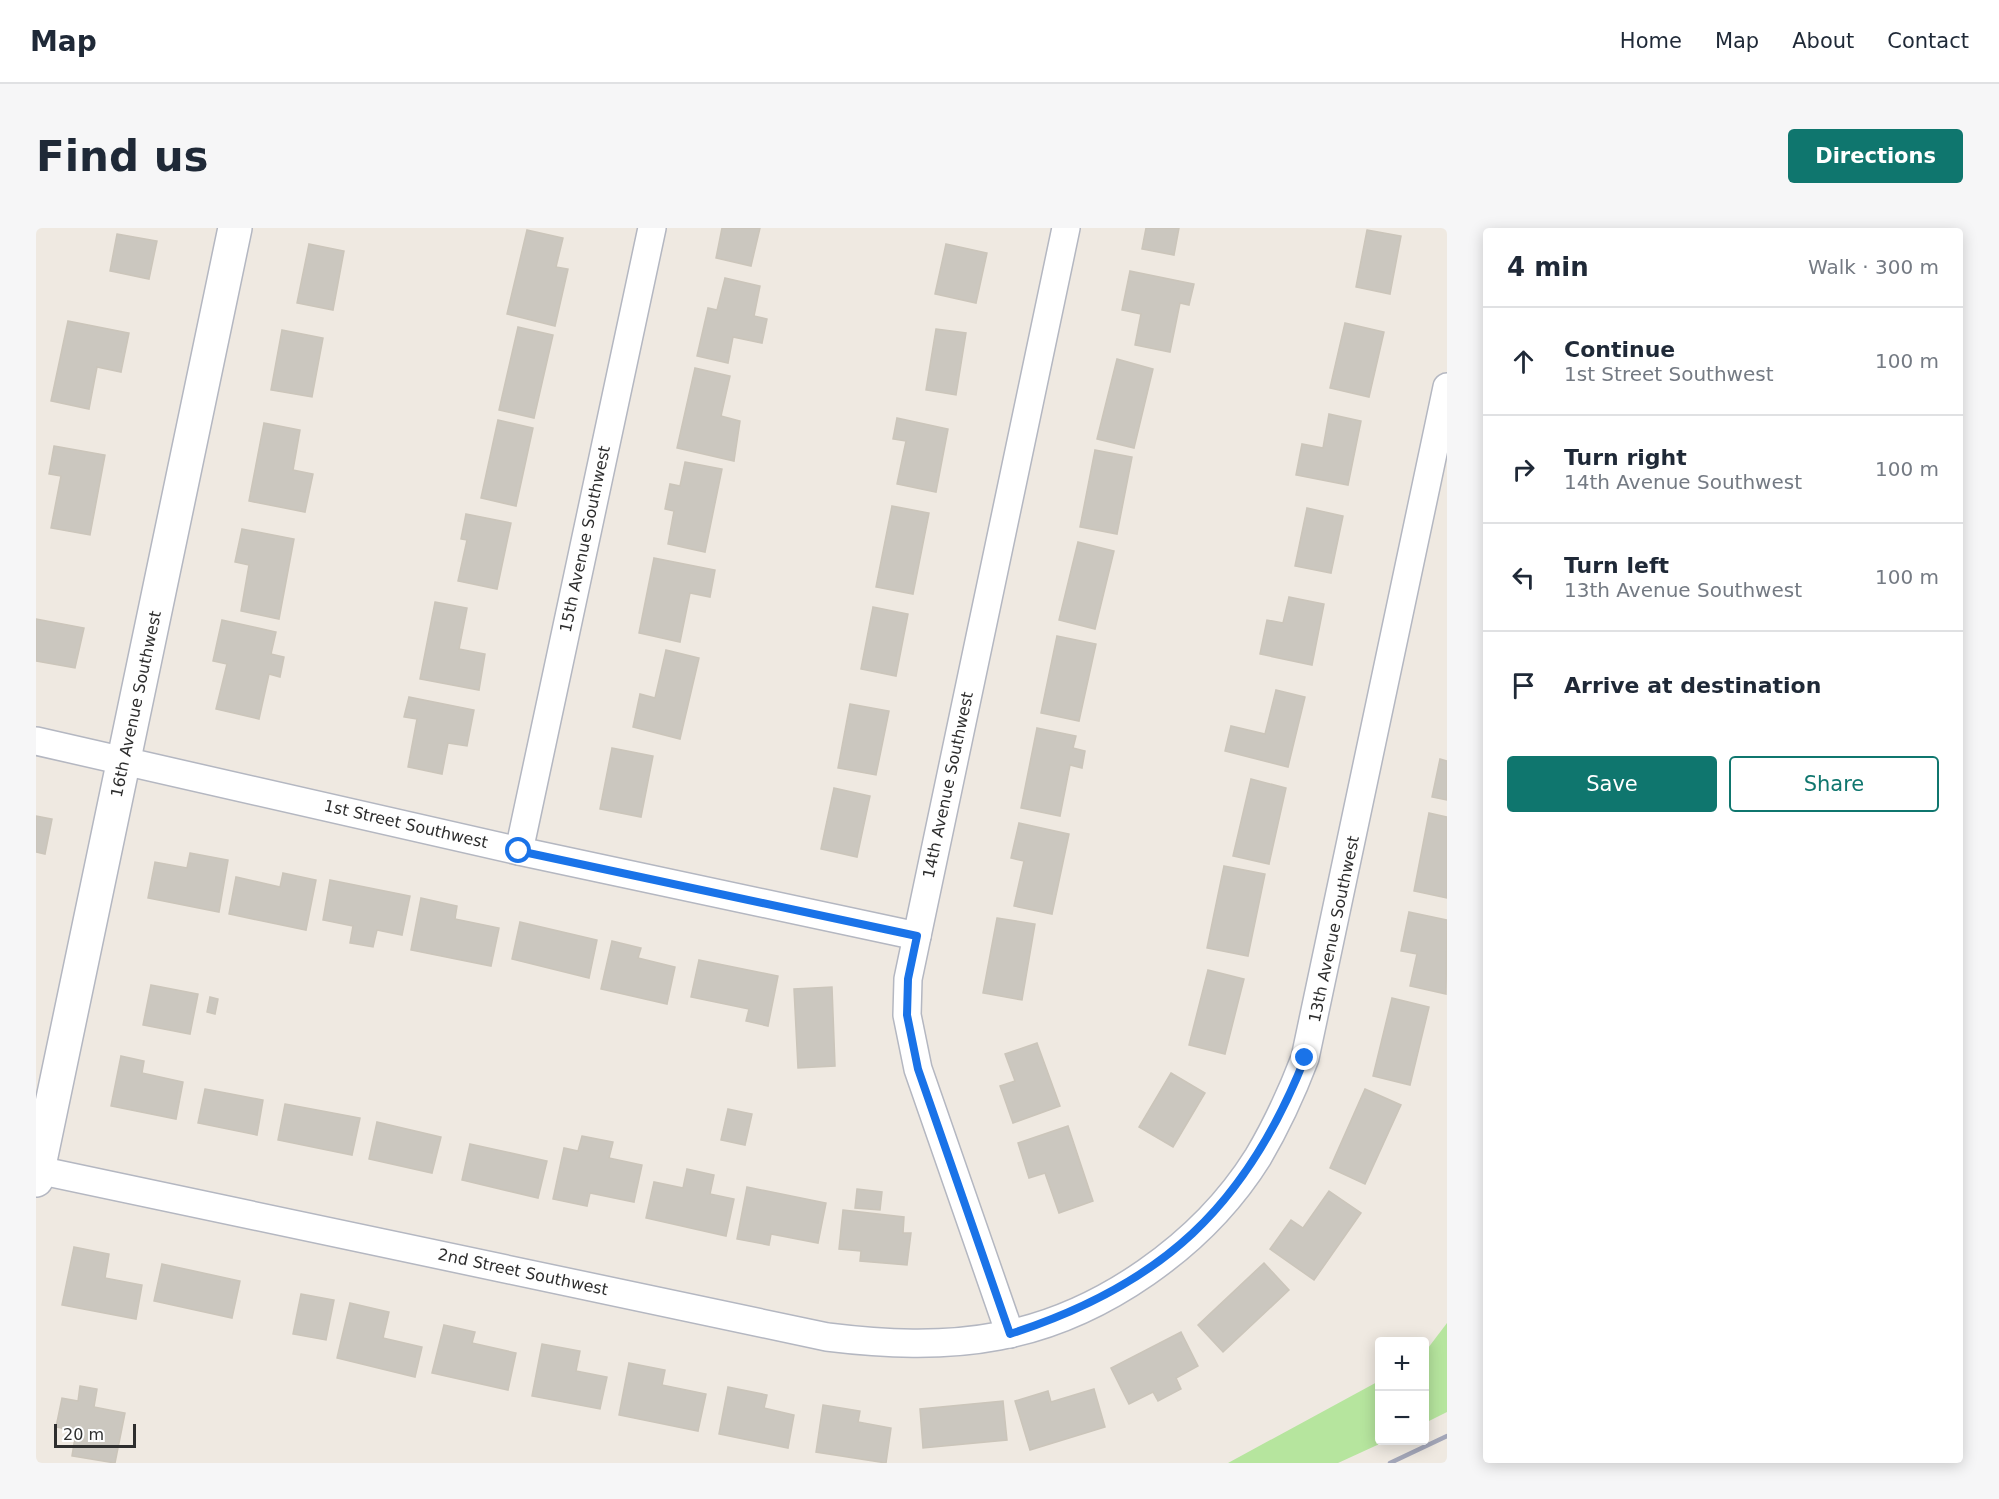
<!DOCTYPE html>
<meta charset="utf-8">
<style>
:root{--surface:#fff;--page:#f6f6f7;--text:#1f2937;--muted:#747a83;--line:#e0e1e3;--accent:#0f766e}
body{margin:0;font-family:"DejaVu Sans",sans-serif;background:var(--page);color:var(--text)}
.controls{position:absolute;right:18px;bottom:18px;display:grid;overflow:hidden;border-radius:6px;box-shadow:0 3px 15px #0003}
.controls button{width:54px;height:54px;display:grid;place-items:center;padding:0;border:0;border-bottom:2px solid var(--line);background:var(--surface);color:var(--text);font:30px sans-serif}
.scale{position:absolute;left:18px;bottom:15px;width:82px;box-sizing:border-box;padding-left:6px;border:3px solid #2e2e2e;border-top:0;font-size:16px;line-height:21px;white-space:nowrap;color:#2e2e2e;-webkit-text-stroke:4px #fff;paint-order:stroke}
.stop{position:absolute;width:18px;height:18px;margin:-14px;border:4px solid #1a73e8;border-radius:50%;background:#fff}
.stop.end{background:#1a73e8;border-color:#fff;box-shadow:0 2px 6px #0008}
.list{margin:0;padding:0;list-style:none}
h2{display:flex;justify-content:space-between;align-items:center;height:78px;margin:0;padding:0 24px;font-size:26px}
h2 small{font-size:20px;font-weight:400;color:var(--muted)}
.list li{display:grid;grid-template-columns:39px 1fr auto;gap:18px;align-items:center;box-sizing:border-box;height:108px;padding:0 24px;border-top:2px solid var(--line)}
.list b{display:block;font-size:22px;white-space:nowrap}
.list p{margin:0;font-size:20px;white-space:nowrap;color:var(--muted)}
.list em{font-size:20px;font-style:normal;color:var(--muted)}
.actions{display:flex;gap:12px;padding:18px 24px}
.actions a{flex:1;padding:14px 0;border:2px solid var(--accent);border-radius:6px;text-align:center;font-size:21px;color:var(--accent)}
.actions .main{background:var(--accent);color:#fff}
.icon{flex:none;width:33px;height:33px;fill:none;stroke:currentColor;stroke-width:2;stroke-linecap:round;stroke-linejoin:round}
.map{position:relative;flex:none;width:1411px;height:1235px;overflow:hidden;border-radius:6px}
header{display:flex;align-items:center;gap:36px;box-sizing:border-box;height:84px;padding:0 30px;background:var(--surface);border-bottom:2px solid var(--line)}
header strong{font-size:28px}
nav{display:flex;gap:33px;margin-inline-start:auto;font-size:21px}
.intro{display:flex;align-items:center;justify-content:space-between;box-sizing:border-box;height:144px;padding:0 36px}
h1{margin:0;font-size:42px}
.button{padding:15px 27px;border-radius:6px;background:var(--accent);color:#fff;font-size:21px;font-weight:700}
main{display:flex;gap:36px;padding:0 36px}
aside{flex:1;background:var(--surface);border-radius:6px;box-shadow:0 3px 15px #0003}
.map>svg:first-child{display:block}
</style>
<header>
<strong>Map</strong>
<nav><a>Home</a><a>Map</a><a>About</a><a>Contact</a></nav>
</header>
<div class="intro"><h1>Find us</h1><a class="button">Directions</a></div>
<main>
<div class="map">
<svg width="1411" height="1235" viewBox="0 0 1411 1235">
<rect width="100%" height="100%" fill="#efe9e1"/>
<g fill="#b6e59e">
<polygon points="1411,1095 1411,1184 1389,1195 1389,1124"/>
<polygon points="1343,1153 1344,1212 1350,1213 1302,1235 1192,1235"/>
</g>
<g fill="#cbc7bf" stroke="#cbc5ba" stroke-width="1.5">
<polygon points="686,0 724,0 715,38 680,30"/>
<polygon points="1110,0 1143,0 1138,27 1106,21"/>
<polygon points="491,2 527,10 520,39 532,41 519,98 471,86"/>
<polygon points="1331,2 1365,8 1354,66 1320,59"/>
<polygon points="81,6 121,13 113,51 74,43"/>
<polygon points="273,16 308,23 297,82 261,75"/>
<polygon points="910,16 951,25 940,75 899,66"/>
<polygon points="1094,43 1158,56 1153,77 1144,75 1134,124 1099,117 1105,86 1086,82"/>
<polygon points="689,50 724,58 718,88 731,91 726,115 697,109 692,135 661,128 672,80 681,82"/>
<polygon points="32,93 93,105 85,144 61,139 53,181 15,173"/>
<polygon points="1309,95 1348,104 1333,169 1294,160"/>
<polygon points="482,99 517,107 498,190 463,182"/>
<polygon points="900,101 930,105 920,167 890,162"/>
<polygon points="246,102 287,110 276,169 235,162"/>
<polygon points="1081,131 1117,141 1098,220 1061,211"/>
<polygon points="659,140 694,148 685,188 704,193 698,233 641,220"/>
<polygon points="1293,186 1325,193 1312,257 1260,247 1266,216 1287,220"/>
<polygon points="861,190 912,201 900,264 861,256 870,213 857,211"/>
<polygon points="462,192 497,200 480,278 445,270"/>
<polygon points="228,195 264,202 257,242 277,246 269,284 213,273"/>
<polygon points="18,218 69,227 54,307 15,300 25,248 13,246"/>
<polygon points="1059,222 1096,229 1081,306 1044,299"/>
<polygon points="649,234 686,241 669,324 632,316 638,283 629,281 634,256 644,258"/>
<polygon points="856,278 893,285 877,366 840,359"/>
<polygon points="1271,280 1307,288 1295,345 1259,338"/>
<polygon points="430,286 475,295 461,361 422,353 431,312 425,311"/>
<polygon points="206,301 258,311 243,391 205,383 213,337 199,334"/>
<polygon points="1042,314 1078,323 1059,401 1023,392"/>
<polygon points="618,330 679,342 674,369 654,365 644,414 603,405"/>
<polygon points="1253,369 1288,376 1276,437 1224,426 1231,392 1247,395"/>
<polygon points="399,374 431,380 423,421 449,426 443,462 384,451"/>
<polygon points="837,379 872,386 860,448 825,441"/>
<polygon points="0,391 48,400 39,440 0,433"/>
<polygon points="186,392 240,404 235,426 248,429 244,449 233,446 223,491 180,481 191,436 177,433"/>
<polygon points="1021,408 1060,416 1043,493 1005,485"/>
<polygon points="630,422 663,430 644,511 597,499 604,466 619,470"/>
<polygon points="1240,462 1269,469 1252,539 1189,523 1195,498 1229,506"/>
<polygon points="373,469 438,482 431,518 412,515 406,546 372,539 381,491 368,489"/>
<polygon points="814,476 853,483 840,547 802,540"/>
<polygon points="1001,500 1040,508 1037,520 1049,523 1046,540 1034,537 1024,588 985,580"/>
<polygon points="576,520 617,528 605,589 564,581"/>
<polygon points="1404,531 1411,533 1411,572 1396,569"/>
<polygon points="1215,551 1250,560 1233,636 1197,628"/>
<polygon points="798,560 834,568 821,629 785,621"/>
<polygon points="1393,585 1411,589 1411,670 1378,663"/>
<polygon points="0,588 16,591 9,626 0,624"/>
<polygon points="983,595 1033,606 1016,686 978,678 988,633 975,630"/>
<polygon points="154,625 192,632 183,684 112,670 119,634 151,640"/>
<polygon points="1188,638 1229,646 1212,728 1171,720"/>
<polygon points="247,645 280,652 270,702 193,686 200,649 244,659"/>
<polygon points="294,652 374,668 366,707 341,702 337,719 314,715 317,698 287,692"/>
<polygon points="385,670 421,678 419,691 463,700 455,738 375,722"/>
<polygon points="1373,684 1411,692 1410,766 1374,758 1381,726 1365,723"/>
<polygon points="961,690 999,696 986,772 947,765"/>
<polygon points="484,694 561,712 553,750 476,731"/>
<polygon points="576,713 605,720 602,730 639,739 631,776 565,761"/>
<polygon points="663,732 742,748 732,798 710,793 713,781 655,769"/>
<polygon points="1172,742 1208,751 1189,826 1153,817"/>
<polygon points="115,757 162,766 154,806 107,797"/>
<polygon points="796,759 799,838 762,840 758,761"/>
<polygon points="174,769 182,771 179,786 171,784"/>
<polygon points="1356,770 1393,779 1374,857 1337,848"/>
<polygon points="1001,815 1024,878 977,895 964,858 979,853 969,826"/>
<polygon points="85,828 108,833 106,845 147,854 140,891 75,878"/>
<polygon points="1135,845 1169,865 1137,919 1103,899"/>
<polygon points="169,861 227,872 221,907 162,895"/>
<polygon points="1329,861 1365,877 1329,956 1294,940"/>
<polygon points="249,876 324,890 316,927 242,912"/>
<polygon points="692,881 716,886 709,917 685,912"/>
<polygon points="341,894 405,909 396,945 333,931"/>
<polygon points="1032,898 1057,973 1023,985 1009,945 993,950 982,915"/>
<polygon points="546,908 577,914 573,930 606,937 598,974 554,965 551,978 517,971 528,920 542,923"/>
<polygon points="434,916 511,933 502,970 426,952"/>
<polygon points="651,941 678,947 674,966 698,971 690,1008 610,990 618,954 647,960"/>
<polygon points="711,959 790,975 782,1015 735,1006 733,1017 701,1011"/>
<polygon points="821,961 846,964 844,982 819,980"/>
<polygon points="1293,963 1325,985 1278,1052 1234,1021 1255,992 1267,1000"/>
<polygon points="807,982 868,989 867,1005 875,1005 871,1037 824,1033 825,1023 803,1021"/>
<polygon points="38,1019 73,1026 69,1050 106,1057 100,1091 26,1077"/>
<polygon points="1228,1035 1253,1062 1187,1124 1162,1097"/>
<polygon points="126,1036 204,1053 196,1090 118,1073"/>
<polygon points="265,1066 298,1072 290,1112 257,1106"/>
<polygon points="314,1075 353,1084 347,1110 386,1119 379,1149 301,1130"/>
<polygon points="408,1097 439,1104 436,1115 480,1125 472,1162 396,1145"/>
<polygon points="1145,1104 1162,1138 1140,1150 1145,1161 1122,1173 1117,1164 1093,1176 1075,1140"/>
<polygon points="506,1116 544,1123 540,1143 571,1149 564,1181 496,1168"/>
<polygon points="593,1135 629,1142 626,1157 670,1166 662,1203 583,1187"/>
<polygon points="44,1158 61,1161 58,1179 89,1185 79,1235 36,1228 40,1203 20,1199 26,1170 42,1173"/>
<polygon points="692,1159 731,1167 728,1180 758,1187 752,1220 683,1206"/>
<polygon points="1058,1161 1069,1199 994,1222 979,1173 1012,1163 1015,1174"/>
<polygon points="967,1173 971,1212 887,1220 884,1181"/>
<polygon points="787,1177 824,1183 822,1194 855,1200 850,1235 780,1224"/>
</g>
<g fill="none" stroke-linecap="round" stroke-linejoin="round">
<defs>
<g id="minor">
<polyline points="0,513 483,623 881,708"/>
<polyline points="483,623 616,0"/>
<path d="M2,942L791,1109C848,1116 906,1119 963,1108C1065,1089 1167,1017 1222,929C1241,897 1256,864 1269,830L1411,159"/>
<polyline points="974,1106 882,841 871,787 872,751 1030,0"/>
</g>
<polyline id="tertiary" points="0,952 199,0"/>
</defs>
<use href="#minor" stroke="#b4b7c1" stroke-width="30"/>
<use href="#tertiary" stroke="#b4b7c1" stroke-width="36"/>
<use href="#minor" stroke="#fff" stroke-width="27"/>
<use href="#tertiary" stroke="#fff" stroke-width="33"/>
<polyline stroke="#a3a6b8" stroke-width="4.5" points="1354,1235 1411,1208"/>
</g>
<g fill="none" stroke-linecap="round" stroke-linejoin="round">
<path stroke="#1a73e8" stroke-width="8" d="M483,623L881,708L872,751L871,787L882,841L974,1106C1126,1057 1210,979 1269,830"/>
</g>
<g text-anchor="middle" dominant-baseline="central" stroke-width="5" stroke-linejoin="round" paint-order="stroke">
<g font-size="16" fill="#2e2e2e" stroke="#fff">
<text transform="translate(549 311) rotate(-78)">15th Avenue Southwest</text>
<text transform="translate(100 476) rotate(-78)">16th Avenue Southwest</text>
<text transform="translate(912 557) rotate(-78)">14th Avenue Southwest</text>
<text transform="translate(370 596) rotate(13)">1st Street Southwest</text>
<text transform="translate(1298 701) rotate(-78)">13th Avenue Southwest</text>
<text transform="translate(487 1044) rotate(12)">2nd Street Southwest</text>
</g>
</g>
</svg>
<div class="controls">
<button>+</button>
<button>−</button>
</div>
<div class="scale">20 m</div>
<div class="stop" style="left:483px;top:623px"></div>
<div class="stop end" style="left:1269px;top:830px"></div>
</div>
<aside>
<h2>4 min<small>Walk · 300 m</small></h2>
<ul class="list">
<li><svg class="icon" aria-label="ahead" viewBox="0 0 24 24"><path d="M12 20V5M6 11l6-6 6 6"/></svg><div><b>Continue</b><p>1st Street Southwest</p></div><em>100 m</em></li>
<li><svg class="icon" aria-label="right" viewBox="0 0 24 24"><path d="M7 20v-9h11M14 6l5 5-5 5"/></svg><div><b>Turn right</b><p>14th Avenue Southwest</p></div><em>100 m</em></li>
<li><svg class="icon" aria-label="left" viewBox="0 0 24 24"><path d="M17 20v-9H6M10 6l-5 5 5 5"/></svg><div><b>Turn left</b><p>13th Avenue Southwest</p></div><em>100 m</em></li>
<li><svg class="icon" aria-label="arrive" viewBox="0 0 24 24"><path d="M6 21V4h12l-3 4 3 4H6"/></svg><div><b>Arrive at destination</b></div></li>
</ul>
<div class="actions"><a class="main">Save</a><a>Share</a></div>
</aside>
</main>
